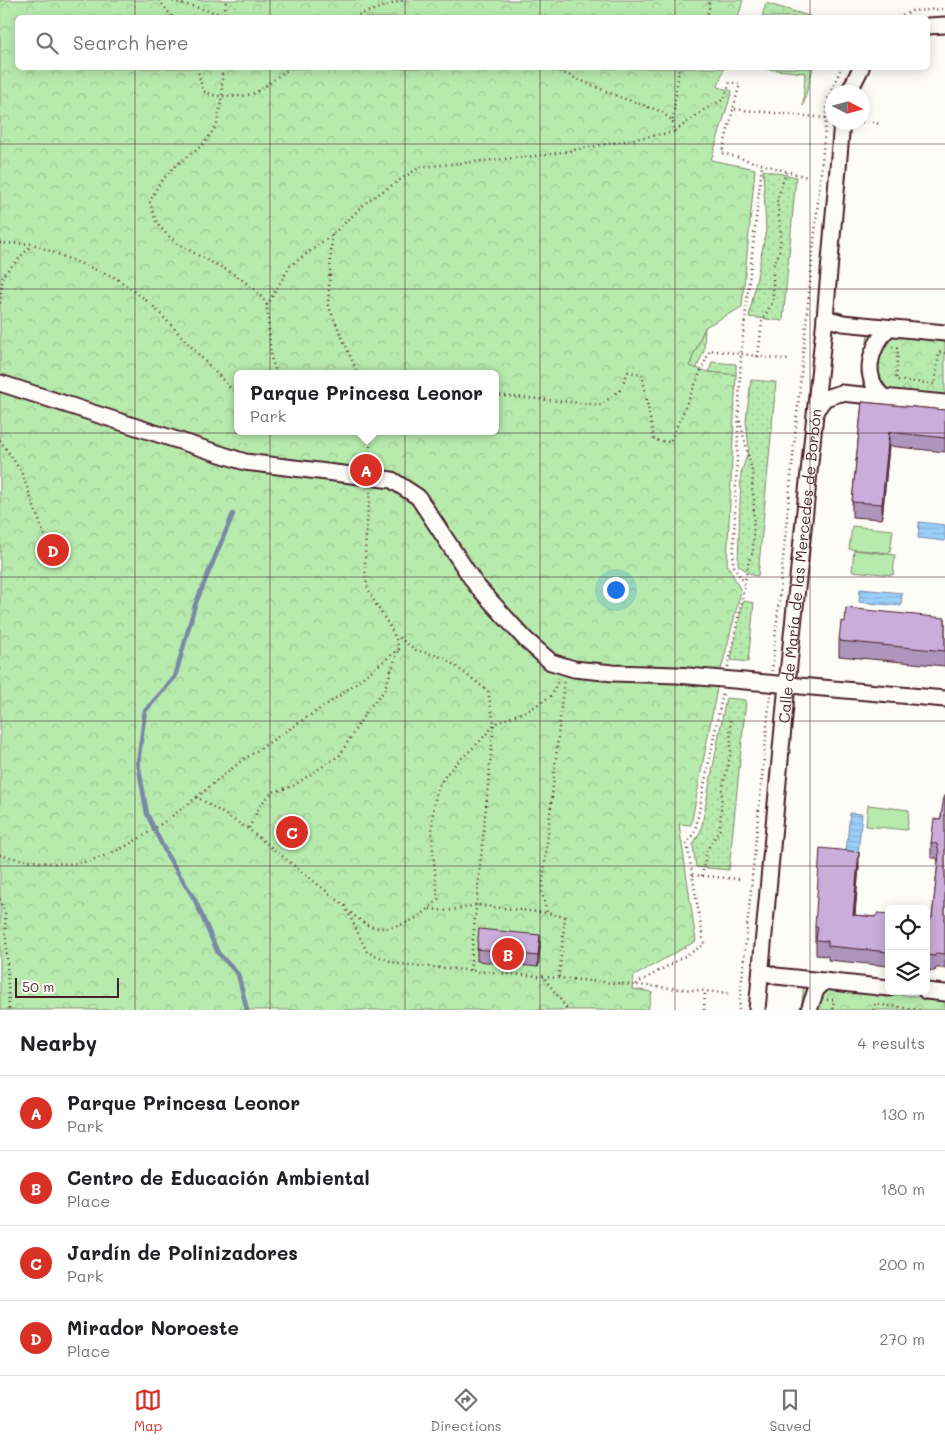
<!DOCTYPE html>
<meta charset="utf-8">
<style>
:root{--surface:#fff;--page:#f6f6f6;--text:#202124;--muted:#757577;--line:#e0e0e0;--accent:#d93025}
body{margin:0;font-family:Mali,sans-serif;background:var(--page);color:var(--text)}
.controls{position:absolute;right:15px;bottom:15px;display:grid;overflow:hidden;border-radius:8px;box-shadow:0 2px 12px #0003}
.controls button{width:45px;height:45px;display:grid;place-items:center;padding:0;border:0;border-bottom:1px solid var(--line);background:var(--surface);color:var(--text);font:25px sans-serif}
.compass{position:absolute;left:825px;top:85px;width:45px;height:45px;border-radius:50%;background:var(--surface);box-shadow:0 2px 12px #0003;rotate:96deg}
.scale{position:absolute;left:15px;bottom:12px;width:104px;box-sizing:border-box;padding-left:5px;border:2px solid #4a1f2b;border-top:0;font-size:14px;line-height:18px;white-space:nowrap;color:#4a1f2b;-webkit-text-stroke:4px #fdfcf7;paint-order:stroke}
.you{position:absolute;left:615px;top:589px;width:18px;height:18px;margin:-12px;border:4px solid #fff;border-radius:50%;background:#1a73e8;box-shadow:0 0 0 8px #1a73e833}
.badge{display:grid;place-items:center;width:32px;height:32px;border-radius:50%;background:var(--accent);color:#fff;font-size:16px;font-weight:700}
.pin{position:absolute;translate:-50% -50%;border:2px solid #fff;box-shadow:0 1px 5px #0006}
.popup{position:absolute;left:234px;top:370px;width:265px;height:65px;box-sizing:border-box;display:grid;place-content:center;border-radius:8px;background:var(--surface);filter:drop-shadow(0 1px 4px #0005);font-size:16px;white-space:nowrap;color:var(--muted)}
.popup b{font-size:19px;color:var(--text)}
.popup::after{content:'';position:absolute;left:50%;top:100%;margin-left:-10px;border:10px solid transparent;border-top-color:var(--surface)}
.list{margin:0;padding:0;list-style:none}
h2{display:flex;justify-content:space-between;align-items:center;height:65px;margin:0;padding:0 20px;font-size:21px}
h2 small{font-size:16px;font-weight:400;color:var(--muted)}
.list li{display:grid;grid-template-columns:32px 1fr auto;gap:15px;align-items:center;box-sizing:border-box;height:75px;padding:0 20px;border-top:1px solid var(--line)}
.list b{display:block;font-size:19px;white-space:nowrap}
.list p{margin:0;font-size:16px;white-space:nowrap;color:var(--muted)}
.list em{font-size:16px;font-style:normal;color:var(--muted)}
.icon{flex:none;width:28px;height:28px;fill:none;stroke:currentColor;stroke-width:2;stroke-linecap:round;stroke-linejoin:round}
.map{position:relative;flex:none;width:945px;height:1010px;overflow:hidden}
.search{position:absolute;background:var(--surface);box-shadow:0 2px 12px #0003;left:15px;right:15px;top:15px;height:55px;display:flex;align-items:center;gap:12px;box-sizing:border-box;padding:0 18px;border-radius:8px;color:var(--muted);font-size:19px}
.sheet{height:365px;background:var(--surface)}
nav{display:flex;justify-content:space-around;align-items:center;box-sizing:border-box;height:70px;border-top:1px solid var(--line);background:var(--surface);font-size:14px;color:var(--muted)}
nav a{display:grid;justify-items:center;gap:2px}
nav .on{color:var(--accent)}
.map>svg:first-child{display:block}
</style>
<div class="map">
<svg width="945" height="1010" viewBox="0 0 945 1010">
<defs>
<pattern id="grass-dots" width="8" height="8" patternUnits="userSpaceOnUse" patternTransform="scale(1.25)"><rect width="8" height="8" fill="#b7ebad"/><path d="M2 2h.1M6 6h.1" fill="none" stroke="#9fc995" stroke-width="1.8" stroke-linecap="round"/></pattern>
<pattern id="park-crowns" width="20" height="18" patternUnits="userSpaceOnUse" patternTransform="scale(1.25)"><rect width="20" height="18" fill="#b7ebad"/><path d="M2 6a3 3 0 1 1 6 0M12 15a3 3 0 1 1 6 0" fill="none" stroke="#9fc995"/></pattern>
<pattern id="water-rules" width="6" height="5" patternUnits="userSpaceOnUse" patternTransform="scale(1.25)"><rect width="6" height="5" fill="#9acff8"/><path d="M0 2.5h6" fill="none" stroke="#86b1d5"/></pattern>
</defs>
<rect width="100%" height="100%" fill="#fdfcf7"/>
<filter id="ink" filterUnits="userSpaceOnUse"><feTurbulence type="fractalNoise" baseFrequency=".02" numOctaves="2"/><feDisplacementMap in="SourceGraphic" scale="10" xChannelSelector="R" yChannelSelector="G"/><feConvolveMatrix kernelMatrix="1 2 1 2 8 2 1 2 1" color-interpolation-filters="sRGB"/></filter>
<g filter="url(#ink)">
<g fill="url(#grass-dots)" stroke="#80856c">
<polygon points="766,3 812,17 762,17"/>
<polygon points="757,68 813,68 803,106 805,73"/>
<polygon points="763,170 796,177 783,321 749,317 766,231"/>
<polygon points="705,327 704,351 671,428 689,366"/>
<polygon points="712,362 736,364 736,375 709,372"/>
<polygon points="751,380 776,382 758,576 752,575 738,565 741,473 749,449 746,420"/>
<polygon points="743,601 754,603 748,662 731,660"/>
<polygon points="726,698 746,700 729,870 696,867 693,845 701,830"/>
</g>
<g fill="url(#park-crowns)" stroke="#80856c" fill-rule="evenodd">
<path d="M0,0H743L738,18H18V68H724L718,87L732,91L711,160L755,169L742,307L705,327L689,366L709,372L736,375L727,564L741,591L719,678L691,825L679,824L696,941L634,976L632,989L652,992L648,1010H0ZM237,374H495V431H237Z"/>
<polygon points="868,332 945,340 945,401 862,392"/>
<polygon points="804,985 945,999 945,1010 801,1010"/>
</g>
<g fill="#b7ebad" stroke="#80856c">
<polygon points="852,526 893,530 890,553 849,549"/>
<polygon points="854,550 895,555 893,575 852,571"/>
<polygon points="868,805 909,810 907,830 866,826"/>
</g>
<g fill="url(#water-rules)" stroke="#7a89a6">
<polygon points="919,522 945,525 945,541 918,538"/>
<polygon points="860,589 902,593 901,606 859,602"/>
<polygon points="850,813 862,814 858,854 846,852"/>
</g>
<g fill="none" stroke-linecap="round" stroke-linejoin="round">
<polyline stroke="#7a89a6" stroke-width="4.5" points="233,514 195,605 175,677 145,711 138,763 147,814 167,855 195,900 218,953 238,974 247,1010"/>
<defs>
<g id="minor">
<polyline points="928,26 945,25"/>
<polyline points="849,92 861,68"/>
<polyline points="825,318 843,323 945,333"/>
<polyline points="0,383 245,462 392,480 418,497 476,585 526,640 551,662 574,669 613,673 677,675 945,699"/>
<path d="M883,397C861,375 870,349 888,328"/>
<polyline points="816,410 825,398 841,393 945,403"/>
<polyline points="761,971 776,976 889,988"/>
<polyline points="926,991 945,993"/>
<path id="s1" d="M757,1010L787,684L825,318L842,122"/>
<polyline points="809,1010 816,990 825,981"/>
</g>
</defs>
<use href="#minor" stroke="#4a1f2b" stroke-width="19"/>
<g stroke="#4a1f2b" stroke-width="2.5" stroke-dasharray="1 4" stroke-linecap="butt">
<polyline points="159,0 173,18"/>
<polyline points="168,0 237,18"/>
<polyline points="349,18 404,0"/>
<polyline points="706,18 709,10 709,0"/>
<polyline points="898,18 912,11 945,9"/>
<polyline points="197,68 203,91 216,96 222,96 222,68"/>
<polyline points="733,110 722,153 807,177"/>
<polyline points="673,120 679,68"/>
<polyline points="862,122 881,124"/>
<polyline points="675,131 704,110 724,99 730,82 740,84 733,109 826,118"/>
<polyline points="332,235 328,305 358,374"/>
<polyline points="0,243 33,244 116,278 150,303 237,395"/>
<polyline points="0,303 3,275 32,245"/>
<path d="M267,305C241,264 182,259 158,224C154,218 152,209 150,202L158,185L174,167L205,143L217,124L222,96C263,99 261,85 291,68"/>
<polyline points="892,347 898,348 896,380 935,384 939,352 945,353"/>
<polyline points="758,357 762,322 773,301 773,267 779,253 781,234 777,200 786,172"/>
<polyline points="277,374 271,358 267,305 290,266 332,235 369,200 420,167 545,155 674,132 673,121 660,111 617,96 552,68"/>
<polyline points="495,395 601,405 620,390 628,372 642,374 654,440 670,442 710,350 789,360"/>
<polyline points="740,421 753,475 752,489 754,500 753,552 749,560 745,582"/>
<polyline points="369,431 371,464"/>
<polyline points="0,440 21,471 56,567"/>
<polyline points="728,667 745,584 733,565 741,354 762,165"/>
<polyline points="772,671 828,99 841,68"/>
<path d="M197,797L240,762L342,694L399,649C394,626 376,610 368,588C361,566 368,516 370,492"/>
<polyline points="249,828 261,804 273,792 293,786 340,755 367,710 384,691 398,651"/>
<path d="M0,855C20,860 65,867 84,862C127,852 163,823 197,797L248,829L345,906L367,952L398,964L728,993"/>
<polyline points="693,875 739,879"/>
<polyline points="702,876 707,850 720,829 722,790 731,752 730,718"/>
<polyline points="0,899 5,914 9,1010"/>
<polyline points="430,909 447,911 476,905 547,913"/>
<path d="M351,913C356,917 362,922 367,925C391,935 423,918 438,899C435,865 423,803 446,775C461,756 481,744 494,724L488,691L445,658L416,650L397,636"/>
<polyline points="470,970 494,724 531,709 552,695 559,678"/>
<polyline points="542,975 568,1010"/>
<polyline points="559,977 565,917 547,913 542,892 564,679"/>
<polyline points="636,984 704,945 687,843 695,831 723,692"/>
<polyline points="827,1000 834,1000 833,1010"/>
<polyline points="704,1010 705,991"/>
<polyline points="739,1010 770,696"/>
<polyline points="874,1010 875,1004 920,1010"/>
</g>
<use href="#minor" stroke="#fdfcf7" stroke-width="15"/>
<polyline stroke="#4a1f2b" stroke-width="2.5" stroke-dasharray="1 4" stroke-linecap="butt" points="224,18 226,0"/>
</g>
<g fill="#ae95bb" stroke="#4a1f2b">
<polygon points="862,402 945,410 945,452 889,446 882,519 852,517 852,502"/>
<polygon points="945,618 945,666 839,656 839,641 845,622"/>
<polygon points="945,796 945,968 936,968 935,971 926,970 926,918 932,918 938,862 937,858 931,858 931,843 940,820 941,817"/>
<polygon points="859,867 855,915 875,917 889,914 889,966 828,960 828,956 816,955 816,942 815,942 815,927"/>
<polygon points="540,947 538,967 477,961 477,949"/>
</g>
<g fill="#8d7999" stroke="#4a1f2b">
<polygon points="889,432 889,446 882,519 882,504"/>
<polygon points="859,852 859,867 853,929 853,915"/>
<polygon points="540,935 540,947 538,967 538,956"/>
</g>
<g fill="#caadda" stroke="#4a1f2b">
<polygon points="862,402 945,410 945,438 889,432 882,504 852,502"/>
<polygon points="846,608 945,618 945,651 839,641 841,621 845,622"/>
<polygon points="944,796 945,796 945,954 936,953 935,956 926,955 926,918 932,918 939,853 937,844 931,843 934,819 940,820 941,817"/>
<polygon points="820,848 859,852 853,915 875,917 878,913 889,914 889,952 828,946 828,941 816,940 818,927 815,927"/>
<polygon points="479,929 540,935 538,956 477,949"/>
</g>
</g>
<path fill="none" stroke="#4a1f2b" stroke-width="1" stroke-opacity="0.55" d="M135,0V18M270,0V18M405,0V18M540,0V18M675,0V18M810,0V18M135,68V1010M270,68V1010M405,68V1010M540,68V1010M675,68V1010M810,68V1010M0,144H945M0,289H945M0,433H945M0,577H945M0,721H945M0,866H945"/>
<g text-anchor="middle" dominant-baseline="central" stroke-width="5" stroke-linejoin="round" paint-order="stroke">
<g font-size="15" fill="#4a1f2b" stroke="#fdfcf7">
<text stroke="none"><textPath href="#s1" startOffset="446">Calle de María de las Mercedes de Borbón</textPath></text>
</g>
</g>
</svg>
<div class="controls">
<button><svg class="icon" aria-label="locate" viewBox="0 0 24 24"><circle cx="12" cy="12" r="6"/><path d="M12 2v4M12 18v4M2 12h4M18 12h4"/></svg></button>
<button><svg class="icon" aria-label="layers" viewBox="0 0 24 24"><path d="M12 4l9 5-9 5-9-5zM3 14l9 5 9-5"/></svg></button>
</div>
<svg class="compass" viewBox="-18 -18 36 36"><path d="M0-13l5 13h-10z" fill="#e53935"/><path d="M0 13l5-13h-10z" fill="#757577"/></svg>
<div class="scale">50 m</div>
<div class="you"></div>
<div class="pin badge" style="left:366px;top:470px">A</div>
<div class="popup"><b>Parque Princesa Leonor</b>Park</div>
<div class="pin badge" style="left:508px;top:954px">B</div>
<div class="pin badge" style="left:292px;top:832px">C</div>
<div class="pin badge" style="left:53px;top:550px">D</div>
<div class="search"><svg class="icon" aria-label="search" viewBox="0 0 24 24"><circle cx="10" cy="10" r="6"/><path d="M15 15l6 6"/></svg>Search here</div>
</div>
<section class="sheet">
<h2>Nearby<small>4 results</small></h2>
<ul class="list">
<li><span class="badge">A</span><div><b>Parque Princesa Leonor</b><p>Park</p></div><em>130 m</em></li>
<li><span class="badge">B</span><div><b>Centro de Educación Ambiental</b><p>Place</p></div><em>180 m</em></li>
<li><span class="badge">C</span><div><b>Jardín de Polinizadores</b><p>Park</p></div><em>200 m</em></li>
<li><span class="badge">D</span><div><b>Mirador Noroeste</b><p>Place</p></div><em>270 m</em></li>
</ul>
</section>
<nav>
<a class="on"><svg class="icon" aria-label="map" viewBox="0 0 24 24"><path d="M3 6l6-2 6 2 6-2v14l-6 2-6-2-6 2zM9 4v14M15 6v14"/></svg>Map</a>
<a><svg class="icon" aria-label="directions" viewBox="0 0 24 24"><path d="M12 3l9 9-9 9-9-9zM9 14v-3h6M13 9l2 2-2 2"/></svg>Directions</a>
<a><svg class="icon" aria-label="saved" viewBox="0 0 24 24"><path d="M7 4h10v16l-5-4-5 4z"/></svg>Saved</a>
</nav>
